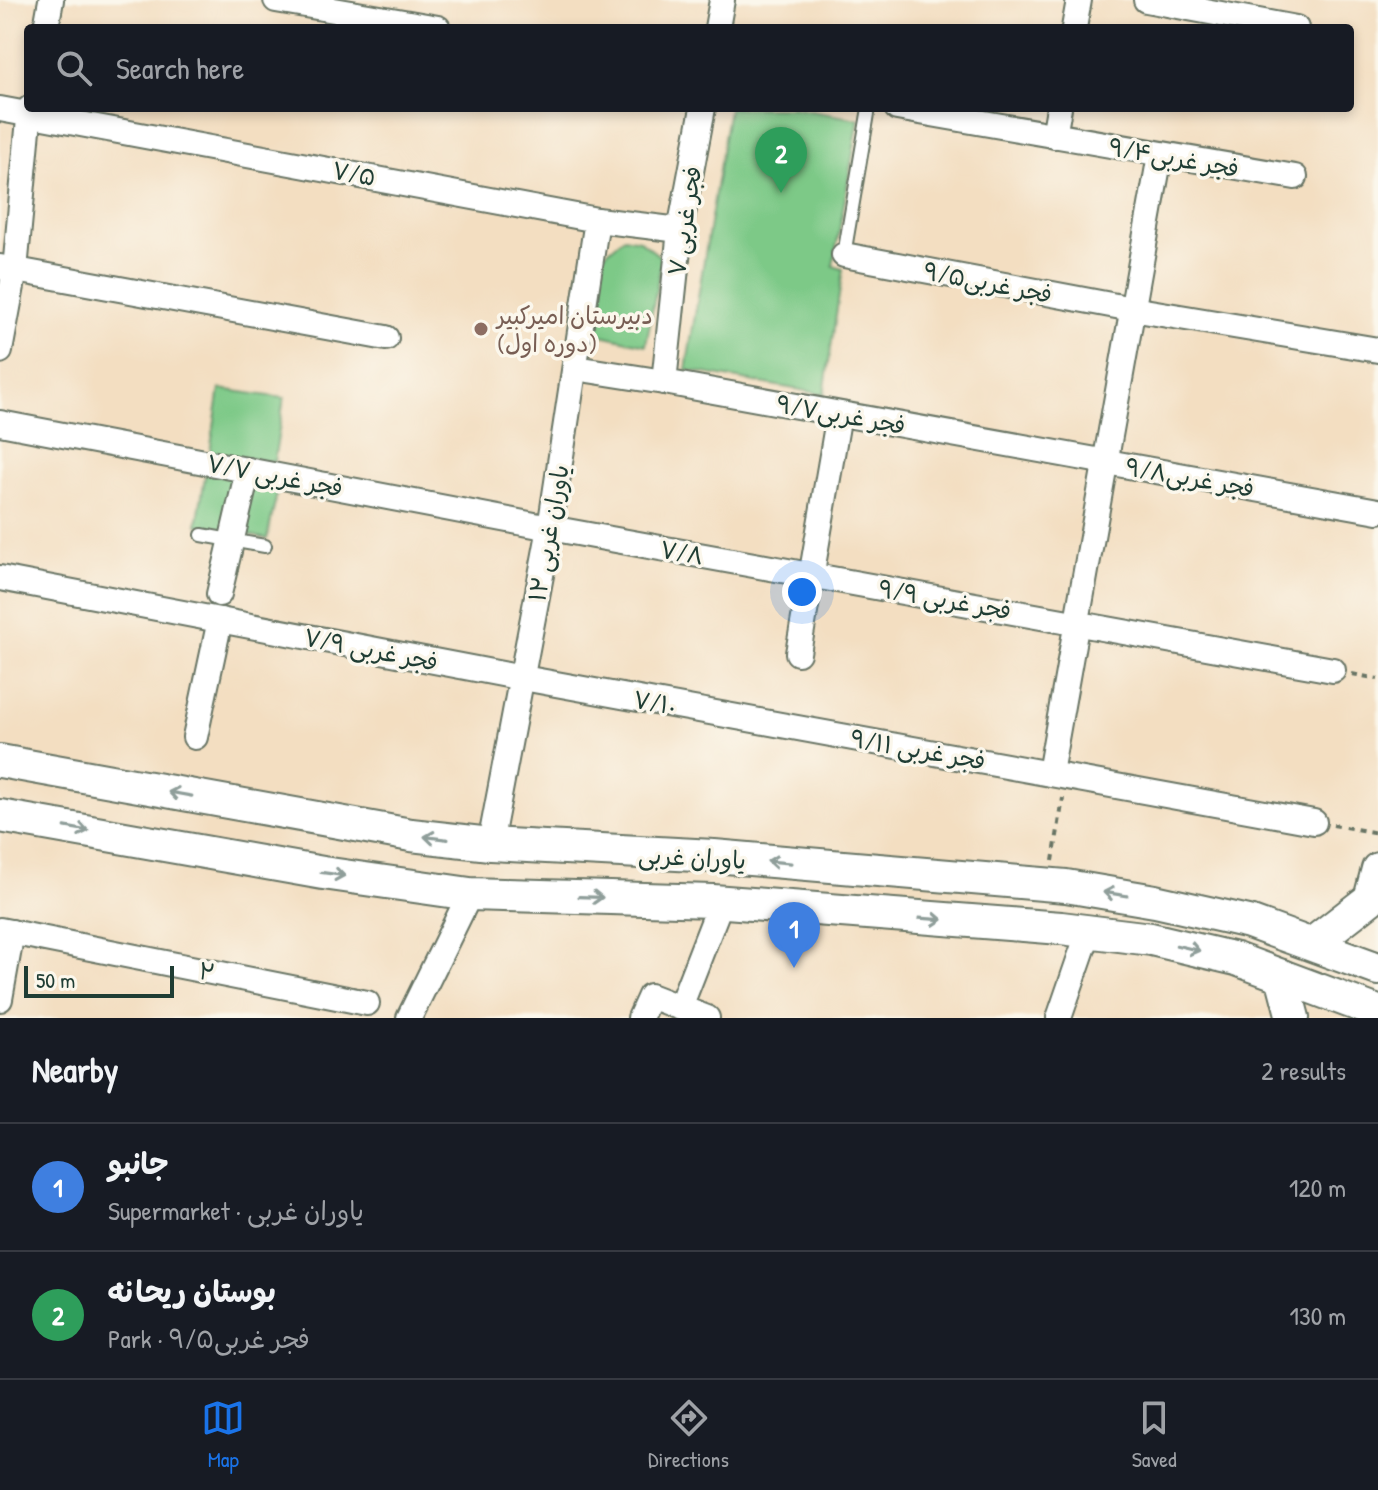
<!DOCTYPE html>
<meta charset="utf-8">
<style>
:root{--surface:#171b24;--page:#20242c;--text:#f1f3f6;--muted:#9ea1a6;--line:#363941;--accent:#1a73e8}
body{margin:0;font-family:"Patrick Hand","Playpen Sans Arabic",sans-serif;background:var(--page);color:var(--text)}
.scale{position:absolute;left:24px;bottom:20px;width:150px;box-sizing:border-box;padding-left:8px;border:4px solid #1f3d34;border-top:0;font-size:22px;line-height:28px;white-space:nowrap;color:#1f3d34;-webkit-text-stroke:6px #fbf7ec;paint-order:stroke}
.you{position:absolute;left:802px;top:592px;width:28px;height:28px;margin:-20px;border:6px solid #fff;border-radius:50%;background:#1a73e8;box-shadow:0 0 0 12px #1a73e833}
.badge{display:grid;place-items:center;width:52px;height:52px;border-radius:50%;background:var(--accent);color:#fff;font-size:26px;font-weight:700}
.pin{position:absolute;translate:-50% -66px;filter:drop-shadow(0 2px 4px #0008)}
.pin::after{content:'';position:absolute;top:42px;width:28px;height:24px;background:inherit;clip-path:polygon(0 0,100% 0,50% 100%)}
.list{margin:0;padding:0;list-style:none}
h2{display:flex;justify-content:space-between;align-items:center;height:104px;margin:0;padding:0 32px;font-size:34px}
h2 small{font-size:26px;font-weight:400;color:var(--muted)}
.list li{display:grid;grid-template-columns:52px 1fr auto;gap:24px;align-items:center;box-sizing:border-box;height:128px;padding:0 32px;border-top:2px solid var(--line)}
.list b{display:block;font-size:30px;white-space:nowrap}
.list p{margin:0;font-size:26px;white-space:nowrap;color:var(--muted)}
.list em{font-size:26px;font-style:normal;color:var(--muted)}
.icon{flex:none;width:44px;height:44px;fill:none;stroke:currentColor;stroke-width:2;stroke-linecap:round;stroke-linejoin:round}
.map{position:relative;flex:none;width:1378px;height:1018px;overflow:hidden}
.search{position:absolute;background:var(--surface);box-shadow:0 4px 12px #0003;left:24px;right:24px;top:24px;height:88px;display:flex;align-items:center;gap:20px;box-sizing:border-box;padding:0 28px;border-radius:8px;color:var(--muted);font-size:30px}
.sheet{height:360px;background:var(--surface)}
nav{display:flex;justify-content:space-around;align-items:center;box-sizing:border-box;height:112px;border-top:2px solid var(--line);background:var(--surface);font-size:22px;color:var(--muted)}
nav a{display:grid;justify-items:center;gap:4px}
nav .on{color:var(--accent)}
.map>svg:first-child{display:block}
</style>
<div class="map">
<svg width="1378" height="1018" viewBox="0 0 1378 1018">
<rect width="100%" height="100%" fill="#fbf7ec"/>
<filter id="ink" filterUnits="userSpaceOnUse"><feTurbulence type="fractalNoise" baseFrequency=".0125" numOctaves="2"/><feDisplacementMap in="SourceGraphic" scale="16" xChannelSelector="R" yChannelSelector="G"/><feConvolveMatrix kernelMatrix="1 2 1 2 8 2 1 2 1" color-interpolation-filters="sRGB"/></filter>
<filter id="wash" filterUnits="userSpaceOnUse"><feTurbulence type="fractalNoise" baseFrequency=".006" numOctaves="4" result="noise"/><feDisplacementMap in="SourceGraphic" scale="32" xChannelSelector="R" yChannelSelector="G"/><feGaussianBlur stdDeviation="1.8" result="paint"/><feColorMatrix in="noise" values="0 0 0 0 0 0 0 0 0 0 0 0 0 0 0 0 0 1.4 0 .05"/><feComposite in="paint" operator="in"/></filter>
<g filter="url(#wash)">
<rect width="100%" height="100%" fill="#f3dec1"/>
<g fill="#7dc987" stroke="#4e835e" stroke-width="2">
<polygon points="729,108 793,108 859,119 833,266 843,269 824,394 686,370"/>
<polygon points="624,237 639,240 662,258 646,345 592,333 602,256"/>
<polygon points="220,389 284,398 274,462 210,452"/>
<polygon points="206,471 237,476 227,530 197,525"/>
<polygon points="252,478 279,484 267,539 240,533"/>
</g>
</g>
<g filter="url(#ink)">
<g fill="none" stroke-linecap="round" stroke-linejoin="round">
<defs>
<g id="lane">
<polyline points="844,255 869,108"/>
<polyline points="202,535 265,546"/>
</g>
<g id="street">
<polyline points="276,0 438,28"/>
<polyline points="1146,0 1296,28"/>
<polyline points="46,28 51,0"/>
<polyline points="717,28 722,0"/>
<polyline points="1074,28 1079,0"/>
<polyline points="897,108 1295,177"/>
<polyline points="0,109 597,220 680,230"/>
<polyline points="1054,136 1059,108"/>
<polyline points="844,255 1132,309 1378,350"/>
<polyline points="0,267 386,338"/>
<polyline points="0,351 15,270 30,108"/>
<polyline points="575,368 664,382 1378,511"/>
<polyline points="664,382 680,230 703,108"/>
<polyline points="0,423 550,528 1333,670"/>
<polyline points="0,578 523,678 1314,822"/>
<polyline points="219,594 248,470"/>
<polyline points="798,653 839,414"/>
<polyline points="195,737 220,620"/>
<polyline points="1050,773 1160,155"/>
<polyline points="490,844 550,528 597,220"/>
<polyline points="0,930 367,1003"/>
<polyline points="0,999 12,932"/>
<polyline points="680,1007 721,902"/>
<polyline points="409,1018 470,894"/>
<polyline points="640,1018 650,996 707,1018"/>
<polyline points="1059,1018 1089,931"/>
</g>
<g id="secondary">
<polyline points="0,761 411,835 490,844 714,856 1066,886 1155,901 1249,922 1378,969"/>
<polyline points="0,816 323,873 470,894 713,901 1061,928 1151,939 1236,959 1378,1012"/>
<polyline points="1312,944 1370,899 1378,869"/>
<polyline points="1282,976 1293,1018"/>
</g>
</defs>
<use href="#lane" stroke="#697565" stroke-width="16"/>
<use href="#street" stroke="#697565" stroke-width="28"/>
<use href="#secondary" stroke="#697565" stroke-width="36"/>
<g stroke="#697565" stroke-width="4" stroke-dasharray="6 6" stroke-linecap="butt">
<polyline points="1352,674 1378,679"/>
<polyline points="1333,825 1378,833"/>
<polyline points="1053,861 1063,798"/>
</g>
<use href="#lane" stroke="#fff" stroke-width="12"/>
<use href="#street" stroke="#fff" stroke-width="24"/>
<use href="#secondary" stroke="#fff" stroke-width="32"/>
</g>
<defs><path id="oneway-shaft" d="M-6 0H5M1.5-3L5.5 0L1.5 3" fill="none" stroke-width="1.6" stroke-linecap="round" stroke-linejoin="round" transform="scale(2)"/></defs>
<g stroke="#8f9e9a">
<use href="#oneway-shaft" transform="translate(180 794) rotate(-170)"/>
<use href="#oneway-shaft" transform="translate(77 829) rotate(10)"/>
<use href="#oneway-shaft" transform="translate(436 838) rotate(-173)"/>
<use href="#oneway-shaft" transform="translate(779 862) rotate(-175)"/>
<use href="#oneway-shaft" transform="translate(333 874) rotate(8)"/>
<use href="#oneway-shaft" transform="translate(1115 894) rotate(-171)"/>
<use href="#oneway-shaft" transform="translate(591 897) rotate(2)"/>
<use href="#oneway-shaft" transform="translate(931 919) rotate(4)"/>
<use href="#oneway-shaft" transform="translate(1188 948) rotate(13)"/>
</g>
</g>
<circle fill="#8d6e63" stroke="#fbf7ec" stroke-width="3" cx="481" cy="329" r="8"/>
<g text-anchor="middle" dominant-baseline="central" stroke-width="7" stroke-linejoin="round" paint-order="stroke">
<g font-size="24" fill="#1f3d34" stroke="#fbf7ec">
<text transform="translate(1174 157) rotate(10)">فجر غربی۹/۴</text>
<text transform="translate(354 173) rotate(11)">۷/۵</text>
<text transform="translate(684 221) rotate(-81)">۷ فجر غربی</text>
<text transform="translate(988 282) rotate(11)">فجر غربی۹/۵</text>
<text transform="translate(841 414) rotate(10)">فجر غربی۹/۷</text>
<text transform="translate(275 475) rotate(11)">۷/۷ فجر غربی</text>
<text transform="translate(1190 477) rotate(10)">فجر غربی۹/۸</text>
<text transform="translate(548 533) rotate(-80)">۱۲ یاوران غربی</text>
<text transform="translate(682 552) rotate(10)">۷/۸</text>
<text transform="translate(945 599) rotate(10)">۹/۹ فجر غربی</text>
<text transform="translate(371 649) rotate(11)">۷/۹ فجر غربی</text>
<text transform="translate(655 702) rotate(10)">۷/۱۰</text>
<text transform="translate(918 749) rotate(10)">۹/۱۱ فجر غربی</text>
<text transform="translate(692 857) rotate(3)">یاوران غربی</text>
<text transform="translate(207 971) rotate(11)">۲</text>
</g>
<g font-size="24" fill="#785e54" stroke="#fbf7ec" text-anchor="start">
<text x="497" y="315">دبیرستان امیرکبیر<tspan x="497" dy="28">(دوره اول)</tspan></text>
</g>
</g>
</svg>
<div class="scale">50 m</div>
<div class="you"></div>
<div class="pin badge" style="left:794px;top:968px;background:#3f7fe0">1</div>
<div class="pin badge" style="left:781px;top:193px;background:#2e9e5b">2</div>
<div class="search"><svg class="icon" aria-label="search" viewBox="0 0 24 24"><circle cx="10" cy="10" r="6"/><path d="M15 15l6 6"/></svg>Search here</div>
</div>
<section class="sheet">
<h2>Nearby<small>2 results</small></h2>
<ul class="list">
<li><span class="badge" style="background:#3f7fe0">1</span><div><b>جانبو</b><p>Supermarket · یاوران غربی</p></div><em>120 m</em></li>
<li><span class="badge" style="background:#2e9e5b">2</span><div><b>بوستان ریحانه</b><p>Park · فجر غربی۹/۵</p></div><em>130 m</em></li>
</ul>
</section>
<nav>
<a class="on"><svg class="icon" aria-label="map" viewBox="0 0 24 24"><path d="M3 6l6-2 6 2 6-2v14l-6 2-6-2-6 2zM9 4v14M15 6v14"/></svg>Map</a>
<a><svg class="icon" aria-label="directions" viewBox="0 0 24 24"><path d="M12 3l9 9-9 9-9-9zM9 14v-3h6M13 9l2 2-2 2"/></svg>Directions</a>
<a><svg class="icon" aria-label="saved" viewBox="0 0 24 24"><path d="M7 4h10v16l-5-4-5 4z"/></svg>Saved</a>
</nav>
